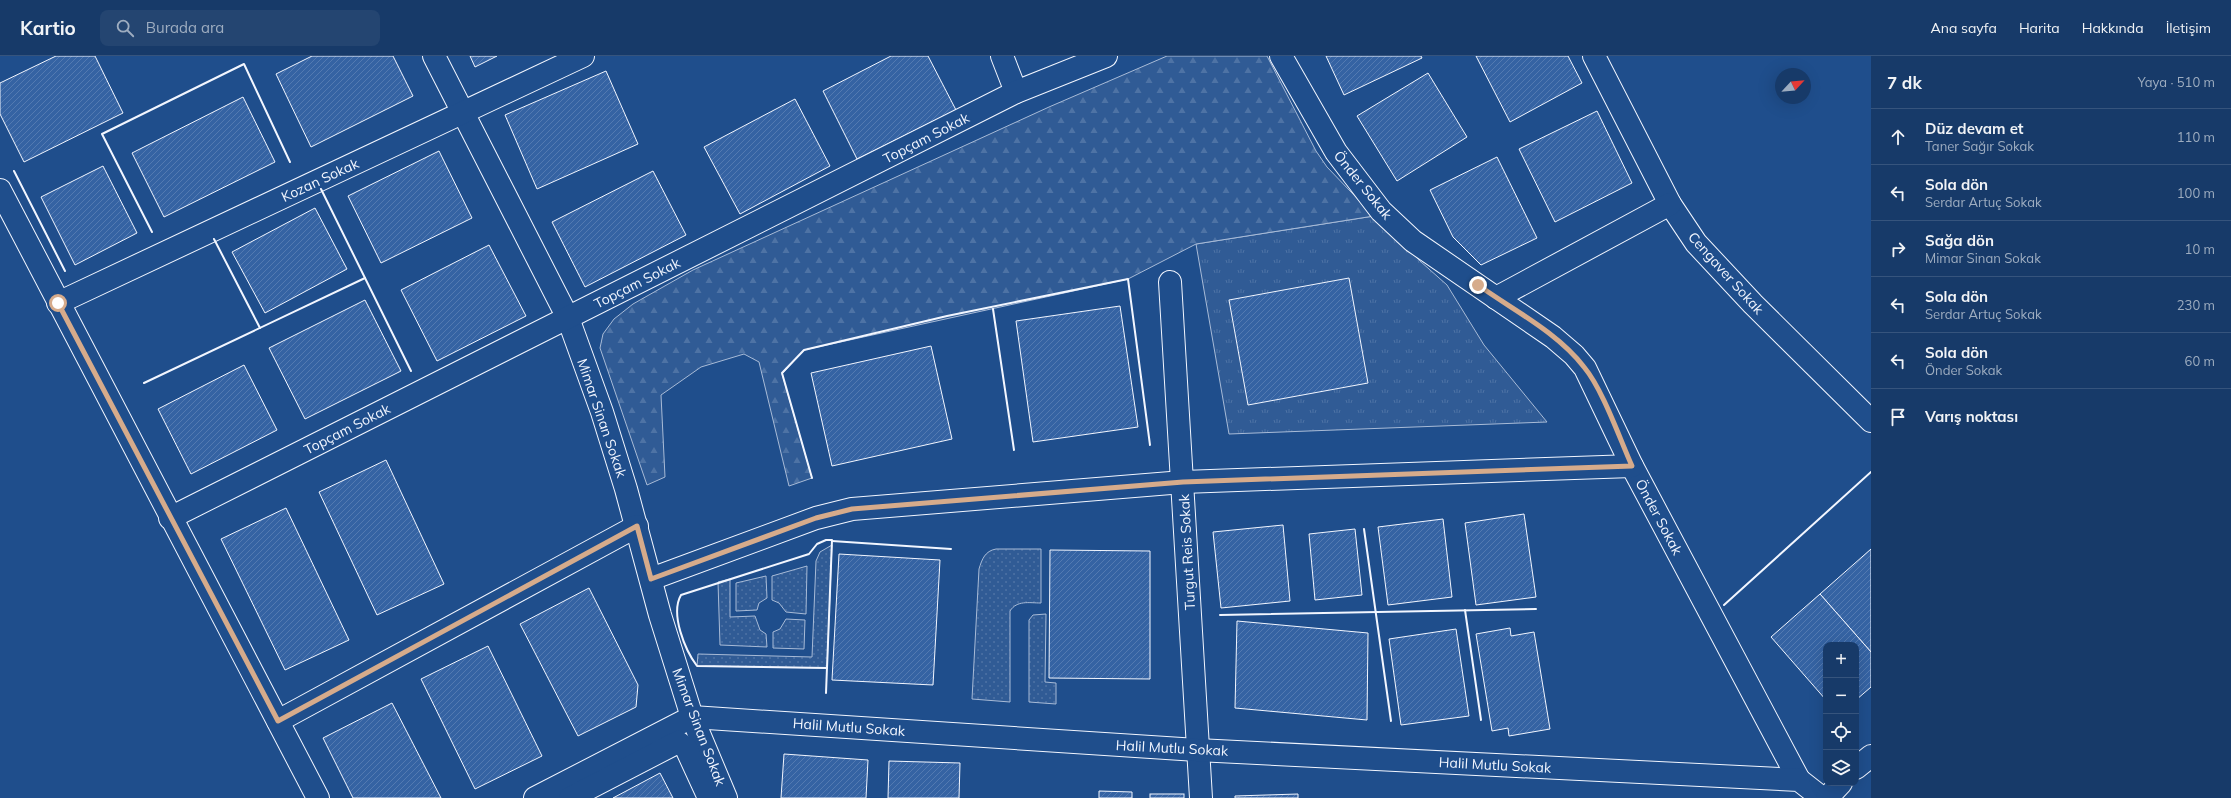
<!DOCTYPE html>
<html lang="tr">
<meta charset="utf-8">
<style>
:root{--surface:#173a69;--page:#244571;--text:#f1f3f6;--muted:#9eadc0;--line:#36547d}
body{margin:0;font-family:Mulish,sans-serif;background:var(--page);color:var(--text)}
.controls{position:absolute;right:12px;bottom:12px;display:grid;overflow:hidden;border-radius:8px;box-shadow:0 4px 16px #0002}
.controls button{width:36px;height:36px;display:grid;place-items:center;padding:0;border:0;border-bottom:1px solid var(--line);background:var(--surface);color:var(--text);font:20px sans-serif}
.compass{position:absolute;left:1775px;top:12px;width:36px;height:36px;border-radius:50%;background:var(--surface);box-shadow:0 4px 16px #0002;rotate:64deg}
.stop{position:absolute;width:12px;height:12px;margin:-9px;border:3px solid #d6ab8b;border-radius:50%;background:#fff}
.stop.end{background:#d6ab8b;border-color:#fff;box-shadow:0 1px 4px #0008}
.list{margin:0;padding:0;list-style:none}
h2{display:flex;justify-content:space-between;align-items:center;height:52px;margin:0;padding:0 16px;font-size:17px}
h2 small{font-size:13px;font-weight:400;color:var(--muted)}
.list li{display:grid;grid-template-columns:26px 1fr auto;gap:12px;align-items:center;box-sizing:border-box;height:56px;padding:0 16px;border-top:1px solid var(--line)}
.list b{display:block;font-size:15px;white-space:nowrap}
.list p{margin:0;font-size:13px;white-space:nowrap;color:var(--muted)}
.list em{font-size:13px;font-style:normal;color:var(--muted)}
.icon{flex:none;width:22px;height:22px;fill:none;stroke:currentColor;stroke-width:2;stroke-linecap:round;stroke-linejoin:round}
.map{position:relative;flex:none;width:1871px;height:742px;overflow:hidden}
header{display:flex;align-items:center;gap:24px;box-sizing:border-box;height:56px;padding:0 20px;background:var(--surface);border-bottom:1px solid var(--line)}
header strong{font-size:19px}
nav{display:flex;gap:22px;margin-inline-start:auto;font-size:14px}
.search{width:280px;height:36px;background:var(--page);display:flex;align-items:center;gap:10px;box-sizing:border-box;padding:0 14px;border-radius:8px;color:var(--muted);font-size:15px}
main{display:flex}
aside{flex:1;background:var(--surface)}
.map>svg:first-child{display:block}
</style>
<header>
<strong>Kartio</strong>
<div class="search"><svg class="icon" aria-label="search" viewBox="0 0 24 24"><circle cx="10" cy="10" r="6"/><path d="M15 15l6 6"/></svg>Burada ara</div>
<nav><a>Ana sayfa</a><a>Harita</a><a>Hakkında</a><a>İletişim</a></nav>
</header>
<main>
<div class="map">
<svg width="1871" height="742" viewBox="0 0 1871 742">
<defs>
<pattern id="grass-tufts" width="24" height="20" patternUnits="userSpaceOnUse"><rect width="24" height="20" fill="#305b95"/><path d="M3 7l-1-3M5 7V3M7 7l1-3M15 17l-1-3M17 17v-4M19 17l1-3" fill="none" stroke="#4e73a5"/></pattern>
<pattern id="forest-firs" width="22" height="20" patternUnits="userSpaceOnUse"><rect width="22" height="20" fill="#305b95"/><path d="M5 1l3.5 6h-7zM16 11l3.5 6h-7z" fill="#4e73a5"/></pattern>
<pattern id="park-dots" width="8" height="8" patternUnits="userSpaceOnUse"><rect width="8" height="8" fill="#305b95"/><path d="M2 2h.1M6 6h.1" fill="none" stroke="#4e73a5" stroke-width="1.8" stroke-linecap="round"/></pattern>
<pattern id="building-hatch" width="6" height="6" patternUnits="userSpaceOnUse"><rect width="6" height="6" fill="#3563a3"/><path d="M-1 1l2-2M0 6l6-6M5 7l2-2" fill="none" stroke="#537ab1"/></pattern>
</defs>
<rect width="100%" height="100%" fill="#1f4e8c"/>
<polygon fill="url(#grass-tufts)" stroke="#a8bbd7" points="1374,160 1420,205 1447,229 1484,289 1547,366 1229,378 1196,188"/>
<polygon fill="url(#forest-firs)" stroke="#a8bbd7" points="1167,0 1267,0 1316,95 1327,111 1374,160 1196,188 1128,223 804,294 782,318 812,422 789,430 759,306 744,298 701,311 661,339 665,421 647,429 600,292 603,278 614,263 633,248 693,214 1049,51"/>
<g fill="url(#park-dots)" stroke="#a8bbd7">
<polygon points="832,489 827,612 697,610 698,598 812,601 816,505 820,496"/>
<path d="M996,493H1041V547C1029,547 1017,544 1010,555V646L972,643L979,513C982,503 985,495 996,493Z"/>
<polygon points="807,510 806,558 786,556 779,547 772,544 772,520"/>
<polygon points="766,520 767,542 759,547 757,554 736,555 736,527"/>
<polygon points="730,523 730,561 755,560 760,574 766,578 767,591 720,589 718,526"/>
<polygon points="1046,558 1045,626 1056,627 1056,648 1029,646 1029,564 1033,559"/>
<polygon points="786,563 805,564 804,593 773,592 773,576 780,573"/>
</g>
<g fill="url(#building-hatch)" stroke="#f2f6ff">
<polygon points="56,0 95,0 123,57 24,106 0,58 0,27"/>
<polygon points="312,0 393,0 413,40 311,91 276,18"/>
<polygon points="470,0 497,0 475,11"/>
<polygon points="891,0 928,0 956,54 857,103 823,35"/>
<polygon points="1326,0 1421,0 1422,2 1344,39"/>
<polygon points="1476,0 1568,0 1582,27 1510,66"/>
<polygon points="606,15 638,88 537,133 505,59"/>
<polygon points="1428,17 1467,81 1397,125 1357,60"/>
<polygon points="243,41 275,106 164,161 132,97"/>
<polygon points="795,43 830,110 740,158 704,91"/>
<polygon points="1597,55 1632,127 1555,166 1519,93"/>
<polygon points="439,95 472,162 381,207 348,140"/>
<polygon points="1497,101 1537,182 1481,209 1453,181 1430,134"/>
<polygon points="103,110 137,177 75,209 41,141"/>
<polygon points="653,115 686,179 585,231 552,166"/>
<polygon points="315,152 347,213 265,257 232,196"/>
<polygon points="489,189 526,260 437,305 401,234"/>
<polygon points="1349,222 1368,327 1248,349 1229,244"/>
<polygon points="365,244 401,315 305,363 269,292"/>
<polygon points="1120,250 1138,371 1033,386 1016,265"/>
<polygon points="931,290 952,383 832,410 811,317"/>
<polygon points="244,309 277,374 191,418 158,353"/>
<polygon points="386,404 444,528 377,559 319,436"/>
<polygon points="286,452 349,584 285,614 221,483"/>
<polygon points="1524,458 1536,541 1476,549 1465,467"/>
<polygon points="1443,463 1452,541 1388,549 1378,471"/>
<polygon points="1283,469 1290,545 1221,552 1213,476"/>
<polygon points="1355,473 1362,539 1315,544 1309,478"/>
<polygon points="1871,493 1871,596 1820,538"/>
<polygon points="1050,494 1150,495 1150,623 1049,622"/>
<polygon points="839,498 940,504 933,629 832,624"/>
<polygon points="589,532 638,629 636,651 578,680 520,568"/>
<polygon points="1820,538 1871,596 1871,631 1856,644 1856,589 1826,589 1826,644 1771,581"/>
<polygon points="1237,565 1368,577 1367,664 1235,652"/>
<polygon points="1510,572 1511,580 1534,576 1550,673 1509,680 1508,672 1492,675 1476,578"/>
<polygon points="1456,573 1469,660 1401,669 1389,583"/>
<polygon points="488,590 542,700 475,733 421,623"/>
<polygon points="392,647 441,742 353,742 323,682"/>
<polygon points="784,698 868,704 866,742 781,742"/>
<polygon points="889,705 960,707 959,742 888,742"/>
<polygon points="660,717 673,742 613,742"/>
<polygon points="1099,735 1132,736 1132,742 1099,742"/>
<rect x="1150" y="738" width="34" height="4"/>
<polygon points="1298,738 1298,742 1235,742 1235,740"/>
</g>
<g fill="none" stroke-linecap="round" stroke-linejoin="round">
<defs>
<g id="minor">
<polyline points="434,0 568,262 602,356 626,433 660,559 692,661 726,742"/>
<polyline points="1002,0 1016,36"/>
<polyline points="1281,0 1336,96 1381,155 1413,185 1553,281 1574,299 1585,312 1632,410 1799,724"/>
<polyline points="1594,0 1670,148 1696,187 1753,248 1871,365"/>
<polyline points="0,134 318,742"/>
<polyline points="1170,226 1201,742"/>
<polyline points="1496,242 1670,148"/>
<polyline points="58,247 583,0"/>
<polyline points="170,462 1016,36 1106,0"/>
<polyline points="651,523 816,462 852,453 1183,426 1632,410"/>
<polyline points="278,665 637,470"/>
<polyline points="1856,712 1871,700"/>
<polyline points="535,742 692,661 1197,694 1799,724 1822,742"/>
<polyline points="570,742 678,686 686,692 709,742"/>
<polyline points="1827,742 1841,727"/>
</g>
</defs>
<use href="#minor" stroke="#f2f6ff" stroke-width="24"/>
<use href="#minor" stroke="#1f4e8c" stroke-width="22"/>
<g stroke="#f2f6ff" stroke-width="2">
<polyline points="14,115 65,215"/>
<polyline points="321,133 411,315"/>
<polyline points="152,176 102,78 244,8 290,106"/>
<polyline points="214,183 260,272"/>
<polyline points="993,253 1014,394"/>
<polyline points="144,327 365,222"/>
<polyline points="812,422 782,317 804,294 947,260 1128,223 1150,389"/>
<polyline points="1364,473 1391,665"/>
<path d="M826,484H832L827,612L697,610C685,594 670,558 681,539L809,498L817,488Z"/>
<polyline points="832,485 951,493"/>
<polyline points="1724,549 1871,416"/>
<polyline points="1465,554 1481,664"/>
<polyline points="1220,559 1536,553"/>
<polyline points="826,637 827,611"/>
</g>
</g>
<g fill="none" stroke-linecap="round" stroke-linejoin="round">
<path stroke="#d6ab8b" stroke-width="5" d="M58,247L278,665L637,470L651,523L816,462L852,453L1183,426L1632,410C1619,381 1603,334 1584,311C1557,276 1513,254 1478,229"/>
</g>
<g text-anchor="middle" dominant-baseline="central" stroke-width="3" stroke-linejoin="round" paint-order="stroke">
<g font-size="14" fill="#f2f6ff" stroke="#1f4e8c">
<text transform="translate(926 82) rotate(-27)">Topçam Sokak</text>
<text transform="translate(320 124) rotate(-25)">Kozan Sokak</text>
<text transform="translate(1363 129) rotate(51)">Önder Sokak</text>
<text transform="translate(1726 217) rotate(48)">Cengaver Sokak</text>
<text transform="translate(637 227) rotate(-27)">Topçam Sokak</text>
<text transform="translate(602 362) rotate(71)">Mimar Sinan Sokak</text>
<text transform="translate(347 373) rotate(-27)">Topçam Sokak</text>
<text transform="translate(1659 461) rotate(62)">Önder Sokak</text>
<text transform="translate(1187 496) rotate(-93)">Turgut Reis Sokak</text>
<text transform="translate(699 671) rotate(69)">Mimar Sinan Sokak</text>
<text transform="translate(849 671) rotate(4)">Halil Mutlu Sokak</text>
<text transform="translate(1172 692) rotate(3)">Halil Mutlu Sokak</text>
<text transform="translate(1495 709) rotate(3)">Halil Mutlu Sokak</text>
</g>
</g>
</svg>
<div class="controls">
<button>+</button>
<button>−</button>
<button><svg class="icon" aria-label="locate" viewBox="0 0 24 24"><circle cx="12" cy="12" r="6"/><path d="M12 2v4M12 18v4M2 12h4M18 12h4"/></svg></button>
<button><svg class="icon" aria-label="layers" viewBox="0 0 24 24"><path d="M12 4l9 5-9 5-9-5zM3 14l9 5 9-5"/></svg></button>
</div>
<svg class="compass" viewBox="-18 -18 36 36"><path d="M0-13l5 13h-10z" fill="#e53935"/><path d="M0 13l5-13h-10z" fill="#9eadc0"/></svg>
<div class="stop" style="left:58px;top:247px"></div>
<div class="stop end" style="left:1478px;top:229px"></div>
</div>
<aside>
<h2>7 dk<small>Yaya · 510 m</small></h2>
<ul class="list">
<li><svg class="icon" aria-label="ahead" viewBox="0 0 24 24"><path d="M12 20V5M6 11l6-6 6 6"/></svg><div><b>Düz devam et</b><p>Taner Sağır Sokak</p></div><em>110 m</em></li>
<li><svg class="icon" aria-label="left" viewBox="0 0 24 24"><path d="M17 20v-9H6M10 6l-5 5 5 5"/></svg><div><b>Sola dön</b><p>Serdar Artuç Sokak</p></div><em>100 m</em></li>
<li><svg class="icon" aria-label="right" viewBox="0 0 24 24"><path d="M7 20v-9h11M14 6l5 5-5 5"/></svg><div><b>Sağa dön</b><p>Mimar Sinan Sokak</p></div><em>10 m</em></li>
<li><svg class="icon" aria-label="left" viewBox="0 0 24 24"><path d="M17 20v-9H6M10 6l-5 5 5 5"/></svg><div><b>Sola dön</b><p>Serdar Artuç Sokak</p></div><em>230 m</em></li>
<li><svg class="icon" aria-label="left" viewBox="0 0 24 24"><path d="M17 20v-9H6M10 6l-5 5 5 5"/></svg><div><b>Sola dön</b><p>Önder Sokak</p></div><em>60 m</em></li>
<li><svg class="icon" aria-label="arrive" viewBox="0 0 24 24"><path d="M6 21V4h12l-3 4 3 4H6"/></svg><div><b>Varış noktası</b></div></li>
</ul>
</aside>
</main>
